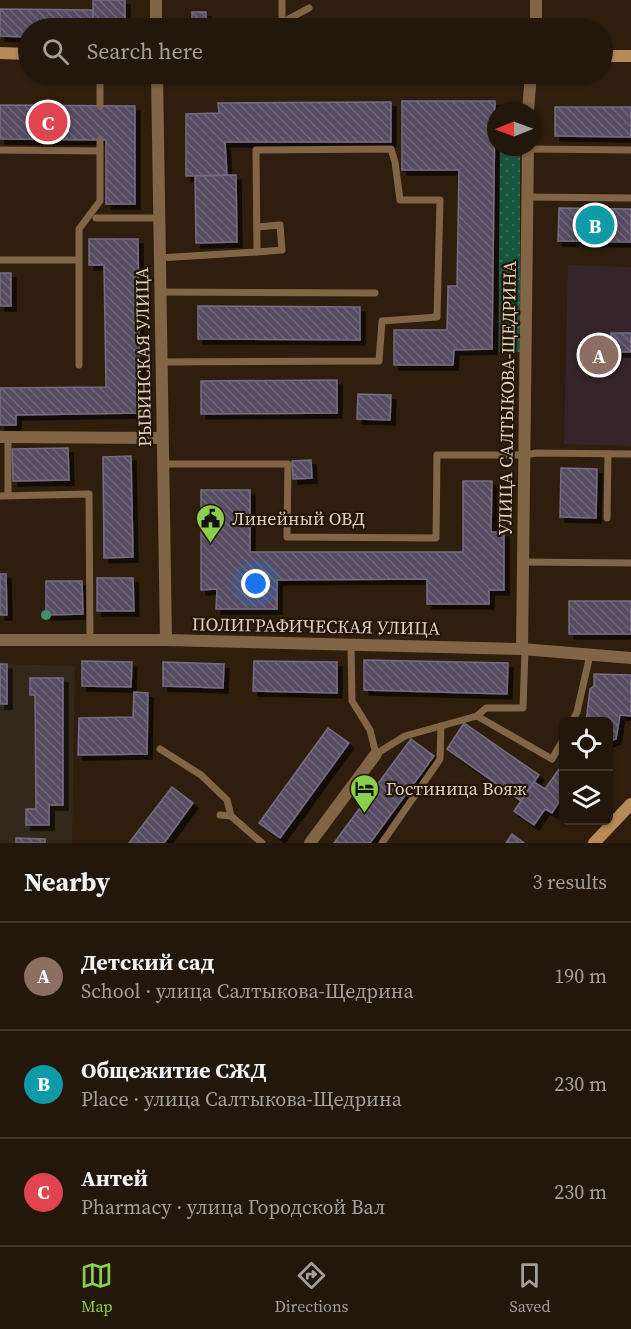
<!DOCTYPE html>
<meta charset="utf-8">
<style>
:root{--surface:#23160a;--page:#2f2318;--text:#f1f3f6;--muted:#a39f9c;--line:#40352b;--accent:#89cf49}
body{margin:0;font-family:"Source Serif 4",serif;background:var(--page);color:var(--text)}
.controls{position:absolute;right:18px;bottom:18px;display:grid;overflow:hidden;border-radius:9px;box-shadow:0 2px 4px #0004}
.controls button{width:54px;height:54px;display:grid;place-items:center;padding:0;border:0;border-bottom:2px solid var(--line);background:var(--surface);color:var(--text);font:30px sans-serif}
.compass{position:absolute;left:487px;top:102px;width:54px;height:54px;border-radius:50%;background:var(--surface);box-shadow:0 2px 4px #0004;rotate:269deg}
.you{position:absolute;left:256px;top:584px;width:21px;height:21px;margin:-15px;border:4px solid #fff;border-radius:50%;background:#1a73e8;box-shadow:0 0 0 9px #1a73e833}
.badge{display:grid;place-items:center;width:39px;height:39px;border-radius:50%;background:var(--accent);color:#fff;font-size:20px;font-weight:700}
.pin{position:absolute;translate:-50% -50%;border:3px solid #fff;box-shadow:0 2px 6px #0006}
.list{margin:0;padding:0;list-style:none}
h2{display:flex;justify-content:space-between;align-items:center;height:78px;margin:0;padding:0 24px;font-size:26px}
h2 small{font-size:20px;font-weight:400;color:var(--muted)}
.list li{display:grid;grid-template-columns:39px 1fr auto;gap:18px;align-items:center;box-sizing:border-box;height:108px;padding:0 24px;border-top:2px solid var(--line)}
.list b{display:block;font-size:22px;white-space:nowrap}
.list p{margin:0;font-size:20px;white-space:nowrap;color:var(--muted)}
.list em{font-size:20px;font-style:normal;color:var(--muted)}
.icon{flex:none;width:33px;height:33px;fill:none;stroke:currentColor;stroke-width:2;stroke-linecap:round;stroke-linejoin:round}
.map{position:relative;flex:none;width:631px;height:843px;overflow:hidden}
.search{position:absolute;background:var(--surface);box-shadow:0 2px 4px #0004;left:18px;right:18px;top:18px;height:66px;display:flex;align-items:center;gap:15px;box-sizing:border-box;padding:0 21px;border-radius:33px;color:var(--muted);font-size:22px}
.sheet{height:402px;background:var(--surface)}
nav{display:flex;justify-content:space-around;align-items:center;box-sizing:border-box;height:84px;border-top:2px solid var(--line);background:var(--surface);font-size:16px;color:var(--muted)}
nav a{display:grid;justify-items:center;gap:3px}
nav .on{color:var(--accent)}
.map>svg:first-child{display:block}
</style>
<div class="map">
<svg width="631" height="843" viewBox="0 0 631 843">
<defs>
<pattern id="grass-dots" width="8" height="8" patternUnits="userSpaceOnUse" patternTransform="scale(1.5)"><rect width="8" height="8" fill="#17553e"/><path d="M2 2h.1M6 6h.1" fill="none" stroke="#386c58" stroke-width="1.8" stroke-linecap="round"/></pattern>
<pattern id="building-back-hatch" width="6" height="6" patternUnits="userSpaceOnUse" patternTransform="scale(1.5)"><rect width="6" height="6" fill="#574d63"/><path d="M-1 5l2 2M0 0l6 6M5-1l2 2" fill="none" stroke="#6f6678"/></pattern>
<filter id="shadow"><feDropShadow dx="5" dy="5" stdDeviation="0" flood-color="#0009"/></filter>
</defs>
<rect width="100%" height="100%" fill="#2f1e0e"/>
<polygon fill="#332819" points="0,664 75,666 72,843 0,843"/>
<polygon fill="#36242b" points="568,265 631,267 631,446 564,444"/>
<rect fill="url(#grass-dots)" x="499" y="147" width="21" height="205"/>
<g fill="url(#building-back-hatch)" stroke="#776c84" stroke-width="1.5" filter="url(#shadow)">
<rect x="93" y="0" width="32" height="28"/>
<polygon points="0,9 93,10 92,28 28,28 28,37 0,36"/>
<rect x="192" y="12" width="14" height="16"/>
<polygon points="402,101 495,101 492,349 454,350 453,365 394,365 394,330 447,330 448,286 457,286 459,170 402,170"/>
<polygon points="391,102 391,142 225,142 227,175 186,176 186,114 219,113 218,103"/>
<polygon points="0,105 135,106 135,204 106,204 106,140 0,139"/>
<polygon points="555,107 631,107 631,137 555,136"/>
<polygon points="236,175 237,242 196,243 195,176"/>
<polygon points="559,208 631,209 631,242 558,241"/>
<polygon points="89,239 138,239 140,413 16,415 16,425 0,425 0,388 106,387 104,265 89,265"/>
<rect x="0" y="273" width="11" height="33"/>
<polygon points="198,306 360,307 360,340 198,339"/>
<rect x="611" y="333" width="20" height="19"/>
<polygon points="337,380 337,413 201,414 201,381"/>
<polygon points="358,394 391,395 390,420 357,419"/>
<polygon points="68,448 69,480 13,481 12,449"/>
<polygon points="131,456 133,557 104,558 103,457"/>
<polygon points="311,460 312,478 293,479 292,461"/>
<polygon points="561,468 597,469 596,518 560,517"/>
<polygon points="463,481 492,481 491,532 504,532 504,590 489,590 489,604 427,604 427,579 277,580 277,609 216,609 217,589 201,590 201,490 250,490 250,552 463,552"/>
<polygon points="0,574 6,574 7,615 0,615"/>
<polygon points="97,578 133,578 134,611 97,611"/>
<polygon points="46,581 82,581 83,614 46,615"/>
<rect x="569" y="601" width="62" height="33"/>
<polygon points="364,660 508,663 507,694 364,690"/>
<polygon points="82,661 132,662 131,687 82,686"/>
<polygon points="254,661 337,662 337,693 253,691"/>
<polygon points="163,662 224,664 223,688 163,686"/>
<rect x="0" y="664" width="7" height="40"/>
<polygon points="594,674 631,675 631,716 620,715 616,739 608,742 608,722 586,722 590,689 594,686"/>
<polygon points="30,678 63,678 63,805 49,805 49,825 26,825 26,809 36,809 35,695 30,695"/>
<polygon points="134,692 148,693 147,754 78,755 79,718 133,717"/>
<polygon points="464,723 539,775 521,801 447,749"/>
<polygon points="328,728 349,743 280,838 259,823"/>
<polygon points="411,739 434,756 370,843 334,843"/>
<polygon points="564,762 564,802 560,800 552,813 545,809 534,825 514,811 534,782 545,789"/>
<polygon points="172,787 193,803 164,843 129,843"/>
<polygon points="512,834 524,843 506,843"/>
<polygon points="16,838 45,839 45,843 16,843"/>
</g>
<g fill="none" stroke-linecap="round" stroke-linejoin="round">
<g stroke="#816546" stroke-width="7">
<polyline points="282,0 282,28"/>
<polyline points="283,22 309,8"/>
<polyline points="100,106 100,74"/>
<polyline points="528,149 631,150"/>
<polyline points="0,150 99,151"/>
<polyline points="528,197 631,198"/>
<polyline points="96,218 159,218"/>
<polyline points="257,227 280,225 282,250 257,252"/>
<polyline points="159,258 257,252 256,150 391,149 395,162 400,200 440,200 437,317 382,321 379,361 161,362"/>
<polyline points="0,260 78,260"/>
<polyline points="159,292 375,293"/>
<polyline points="79,365 79,229 100,201 100,140"/>
<polyline points="162,464 288,464 287,537 436,538 437,455 524,455 537,453 631,454"/>
<polyline points="8,495 8,437"/>
<polyline points="0,496 89,494 90,640"/>
<polyline points="607,518 608,454"/>
<polyline points="523,562 631,563"/>
<polyline points="351,645 352,701 370,730 376,754 405,736 477,716 486,708 523,708 525,650"/>
<polyline points="477,716 552,759 564,738"/>
<polyline points="572,722 577,712 590,655"/>
<polyline points="160,749 201,775 227,800 231,816 262,843"/>
<polyline points="220,815 231,816"/>
<polyline points="382,843 440,759 441,726"/>
</g>
<g stroke="#816546" stroke-width="12">
<polyline points="156,0 156,28"/>
<polyline points="536,0 536,28"/>
<polyline points="157,74 166,640"/>
<polyline points="528,111 531,74"/>
<polyline points="0,437 162,438"/>
<polyline points="0,640 166,640 522,649 631,658"/>
<polyline points="522,649 528,147"/>
<polyline points="310,843 376,754"/>
</g>
<g stroke="#b78a57" stroke-width="12">
<polyline points="0,53 28,54"/>
<polyline points="602,56 631,56"/>
<polyline points="594,843 631,804"/>
</g>
</g>
<circle fill="#409069" cx="46" cy="615" r="5"/>
<defs>
<symbol id="civic-pin" viewBox="-11 -11 22 30"><path d="M0 17L-7.5 6A9.5 9.5 0 1 1 7.5 6Z" fill="#89cf49" stroke="#251505"/><path d="M-.6-6.5H3V-4.5H.6V-3L4-1V1h2V6H-6V1h2V-1L-.6-3ZM-1.2 2.5V6h2.4V2.5Z" fill="#111"/></symbol>
<symbol id="hotel-pin" viewBox="-11 -11 22 30"><path d="M0 17L-7.5 6A9.5 9.5 0 1 1 7.5 6Z" fill="#89cf49" stroke="#251505"/><path d="M-6-4.5h1.5V1H6V5H4.5V3h-9V5H-6ZM-4 0a1.8 1.8 0 1 1 3.6 0ZM.5 0V-2.5h3Q6-2.5 6 0Z" fill="#111"/></symbol>
</defs>
<g fill-rule="evenodd">
<use href="#civic-pin" x="194" y="502" width="33" height="45"/>
<use href="#hotel-pin" x="348" y="772" width="33" height="45"/>
</g>
<g text-anchor="middle" dominant-baseline="central" stroke-width="4.5" stroke-linejoin="round" paint-order="stroke">
<g font-size="18" fill="#dbd0c5" stroke="#251505">
<text transform="translate(143 357) rotate(-91)">РЫБИНСКАЯ УЛИЦА</text>
<text transform="translate(507 398) rotate(-89)">УЛИЦА САЛТЫКОВА-ЩЕДРИНА</text>
<text transform="translate(316 626) rotate(1)">ПОЛИГРАФИЧЕСКАЯ УЛИЦА</text>
</g>
<g font-size="18" fill="#dbd0c5" stroke="#251505" text-anchor="start">
<text x="232" y="518">Линейный ОВД</text>
<text x="386" y="788">Гостиница Вояж</text>
</g>
</g>
</svg>
<div class="controls">
<button><svg class="icon" aria-label="locate" viewBox="0 0 24 24"><circle cx="12" cy="12" r="6"/><path d="M12 2v4M12 18v4M2 12h4M18 12h4"/></svg></button>
<button><svg class="icon" aria-label="layers" viewBox="0 0 24 24"><path d="M12 4l9 5-9 5-9-5zM3 14l9 5 9-5"/></svg></button>
</div>
<svg class="compass" viewBox="-18 -18 36 36"><path d="M0-13l5 13h-10z" fill="#e53935"/><path d="M0 13l5-13h-10z" fill="#a39f9c"/></svg>
<div class="you"></div>
<div class="pin badge" style="left:599px;top:355px;background:#8d6e63">A</div>
<div class="pin badge" style="left:595px;top:225px;background:#0f9aa8">B</div>
<div class="pin badge" style="left:48px;top:122px;background:#e0444e">C</div>
<div class="search"><svg class="icon" aria-label="search" viewBox="0 0 24 24"><circle cx="10" cy="10" r="6"/><path d="M15 15l6 6"/></svg>Search here</div>
</div>
<section class="sheet">
<h2>Nearby<small>3 results</small></h2>
<ul class="list">
<li><span class="badge" style="background:#8d6e63">A</span><div><b>Детский сад</b><p>School · улица Салтыкова-Щедрина</p></div><em>190 m</em></li>
<li><span class="badge" style="background:#0f9aa8">B</span><div><b>Общежитие СЖД</b><p>Place · улица Салтыкова-Щедрина</p></div><em>230 m</em></li>
<li><span class="badge" style="background:#e0444e">C</span><div><b>Антей</b><p>Pharmacy · улица Городской Вал</p></div><em>230 m</em></li>
</ul>
</section>
<nav>
<a class="on"><svg class="icon" aria-label="map" viewBox="0 0 24 24"><path d="M3 6l6-2 6 2 6-2v14l-6 2-6-2-6 2zM9 4v14M15 6v14"/></svg>Map</a>
<a><svg class="icon" aria-label="directions" viewBox="0 0 24 24"><path d="M12 3l9 9-9 9-9-9zM9 14v-3h6M13 9l2 2-2 2"/></svg>Directions</a>
<a><svg class="icon" aria-label="saved" viewBox="0 0 24 24"><path d="M7 4h10v16l-5-4-5 4z"/></svg>Saved</a>
</nav>
